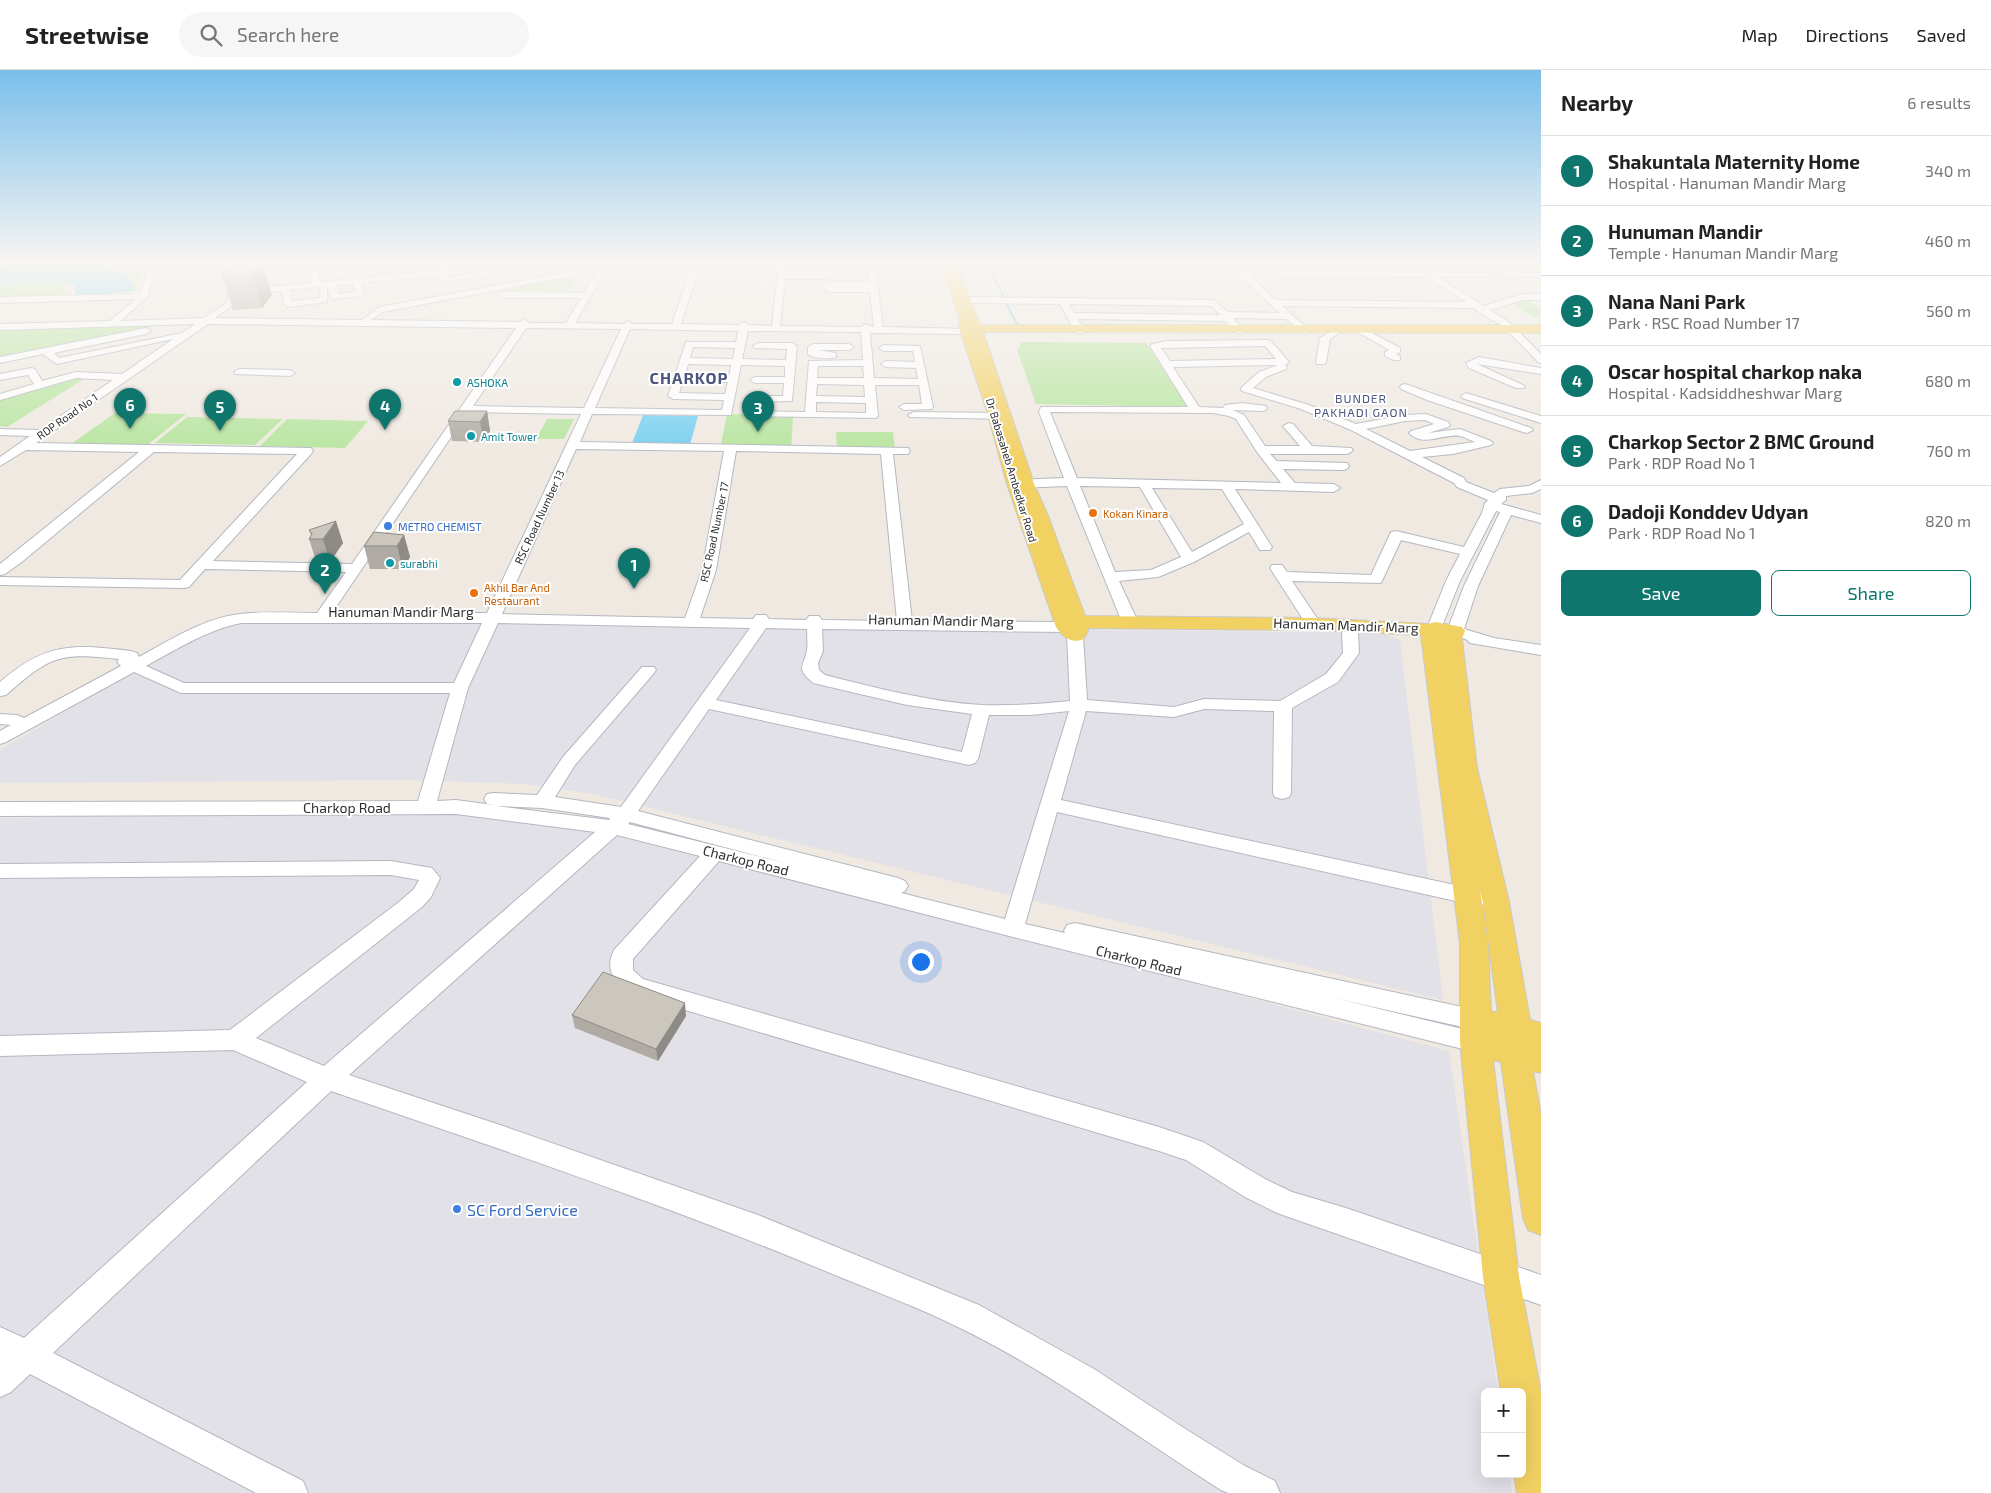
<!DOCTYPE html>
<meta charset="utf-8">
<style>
:root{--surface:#fff;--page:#f6f6f6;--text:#222;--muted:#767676;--line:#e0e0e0;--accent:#0f766e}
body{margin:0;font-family:"Exo 2",sans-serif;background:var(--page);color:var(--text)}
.controls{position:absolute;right:15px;bottom:15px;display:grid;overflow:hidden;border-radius:8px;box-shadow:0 5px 20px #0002}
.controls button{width:45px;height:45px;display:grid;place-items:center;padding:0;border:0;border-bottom:1px solid var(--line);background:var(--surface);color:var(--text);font:25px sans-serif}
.you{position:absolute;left:920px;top:891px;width:18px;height:18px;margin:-12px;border:4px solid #fff;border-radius:50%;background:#1a73e8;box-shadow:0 0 0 8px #1a73e833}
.badge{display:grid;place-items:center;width:32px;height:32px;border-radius:50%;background:var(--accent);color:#fff;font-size:16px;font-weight:700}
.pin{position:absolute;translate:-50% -41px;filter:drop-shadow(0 1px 2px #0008)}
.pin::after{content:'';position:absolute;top:26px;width:18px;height:15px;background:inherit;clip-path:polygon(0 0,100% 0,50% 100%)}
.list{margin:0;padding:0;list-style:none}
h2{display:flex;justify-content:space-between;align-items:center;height:65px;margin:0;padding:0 20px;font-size:21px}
h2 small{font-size:16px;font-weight:400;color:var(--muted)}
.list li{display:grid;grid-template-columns:32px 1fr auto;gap:15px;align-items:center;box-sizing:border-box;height:70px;padding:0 20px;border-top:1px solid var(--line)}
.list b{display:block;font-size:19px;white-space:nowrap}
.list p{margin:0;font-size:16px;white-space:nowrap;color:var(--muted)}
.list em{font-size:16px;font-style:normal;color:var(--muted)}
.actions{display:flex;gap:10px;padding:15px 20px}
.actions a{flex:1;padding:11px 0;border:1px solid var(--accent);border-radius:8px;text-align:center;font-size:18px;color:var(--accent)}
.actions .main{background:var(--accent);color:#fff}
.icon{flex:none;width:28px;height:28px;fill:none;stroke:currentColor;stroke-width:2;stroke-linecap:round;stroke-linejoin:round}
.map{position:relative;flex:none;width:1541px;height:1423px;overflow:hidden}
header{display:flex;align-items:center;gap:30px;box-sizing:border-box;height:70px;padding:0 25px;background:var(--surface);border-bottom:1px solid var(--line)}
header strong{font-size:24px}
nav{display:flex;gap:28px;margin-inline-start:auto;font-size:18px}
.search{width:350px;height:45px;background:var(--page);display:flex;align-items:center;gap:12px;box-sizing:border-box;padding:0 18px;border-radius:28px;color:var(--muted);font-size:19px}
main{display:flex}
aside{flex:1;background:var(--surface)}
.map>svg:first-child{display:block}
</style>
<header>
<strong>Streetwise</strong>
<div class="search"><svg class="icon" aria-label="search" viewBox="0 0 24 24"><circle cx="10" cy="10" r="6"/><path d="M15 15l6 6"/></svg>Search here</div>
<nav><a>Map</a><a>Directions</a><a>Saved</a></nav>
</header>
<main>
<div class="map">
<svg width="1541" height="1423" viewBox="0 0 1541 1423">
<rect width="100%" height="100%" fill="#efe9e1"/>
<g fill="#e3e1e8">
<polygon points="225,550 1380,563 1400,570 1443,930 592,724 523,714 411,710 0,713 0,680 137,599"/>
<polygon points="411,739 523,749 657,771 1449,981 1498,1322 1485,1322 1485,1404 1510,1404 1512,1423 0,1423 0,748"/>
</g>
<g fill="#b6e59e">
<polygon points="106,194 146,194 135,221 128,204 96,197"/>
<polygon points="1185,194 1260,194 1269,202 1192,201"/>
<polygon points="1264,194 1321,194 1334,203 1274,202"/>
<polygon points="1480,194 1541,194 1541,205 1499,205"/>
<polygon points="580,204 569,221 498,220"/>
<polygon points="51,212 63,215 66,221 62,227 0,229 0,213"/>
<polygon points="1526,228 1541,239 1541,247 1533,247 1511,233"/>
<polygon points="155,254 152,257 0,286 0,260"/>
<polygon points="1022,272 1146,273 1188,337 1036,334 1017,280"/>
<polygon points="74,307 87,307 7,357 0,356 0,328"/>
<polygon points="115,343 186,344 146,376 71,374"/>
<polygon points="727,344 793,345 791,381 720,379"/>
<polygon points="187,347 283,349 255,375 155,373"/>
<polygon points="287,349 368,351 345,378 260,376"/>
<polygon points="547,349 574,349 564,369 536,369"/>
<polygon points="836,362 893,362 895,379 837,379"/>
</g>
<g fill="#75cff0">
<polygon points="8,194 106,194 97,197 128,204 135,221 86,226 76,224 73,214 51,212 0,213 0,197"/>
<polygon points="643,345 698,346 689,378 631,376"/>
</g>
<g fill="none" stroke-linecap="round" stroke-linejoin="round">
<g stroke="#75cff0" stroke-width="2">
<polyline points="987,194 988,196"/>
<polyline points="1478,194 1503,210"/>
<polyline points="989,198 1004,228"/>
<polyline points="1005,231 1019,258"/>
</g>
<defs>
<g id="minor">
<path d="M149,194H157L148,226L121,251L204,248L228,232L227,194H235L236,233L215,248L362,250L380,237L600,196L692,197L693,194H701L700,197L779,198L780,194H786L787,200L826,201L830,203L828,209H785L780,256L861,257L865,254L874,257L870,222H829L826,221L823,214L827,212H869L867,194H875L883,257L970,259V263L967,264L870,263L874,308L918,309L916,298L886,297L881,294L886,291L915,292L913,281H884L879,278L884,275L920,276L933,337L932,339L904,340L899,337L904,334H922L919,315H875L878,346L876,348L749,346L747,344L753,341L805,342L809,291L863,290L861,262L748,261L742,289L786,290L787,279L755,278L753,276L758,273H792L797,276L792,331L753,332L748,329L753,326H783L784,313H755L750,310L755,307H785V296L741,295L731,345L592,344L580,372L908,378L910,381L908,384H893L912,551L1066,552L1071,554L1074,557L1071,560L1066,562L822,559L823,581L818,593L819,600L825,605C877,618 929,632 982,635C1012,636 1041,634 1070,631L1067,566L1069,563H1081L1083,566L1087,630L1174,637L1204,629L1280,631L1326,604L1343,583L1342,563L1344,560H1356L1358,563L1359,583L1338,612L1292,638L1291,723L1289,727L1282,729L1275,727L1273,723L1274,641L1204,639L1174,647L1086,641L1061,730L1478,820L1485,822L1489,828L1485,834L1478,836L1057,742L1025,854L1065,863L1064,861L1067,855L1075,853L1476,940L1484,943L1488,950L1484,957L1476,960L1334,928L1475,962L1484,965L1487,972L1484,979L1475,982L1013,867L719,791L633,889V900L643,909L1159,1057L1203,1072L1265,1109L1292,1122L1346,1138L1541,1205V1235L1277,1143L1245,1127L1186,1090L1159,1081L628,923C613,912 605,898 614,880L700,786L617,765L349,1005L506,1057L758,1145L979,1235L1094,1299L1187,1360L1245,1396L1275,1411L1280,1423H1228L1221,1420C1134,1365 1051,1302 958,1257C918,1237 876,1222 835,1205C670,1136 500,1079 331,1021L53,1283L303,1411L308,1423H256L30,1304L11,1322L0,1327V1257L24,1268L307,1012L233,980L0,986V966L230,960L399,832L414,819L419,810L391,805L0,808V794L391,791L432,798L440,808L431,827L422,837L256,968L324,996L595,762L456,744L0,746V732L418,731L450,623H181L134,602L6,672L0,674V661L11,655L0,654V644L17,645L24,648L121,596L117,592L119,589C59,582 50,586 6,625L0,626V612C46,572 73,574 131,581L137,583L139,587C170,570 204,548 240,544C265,541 292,543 317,543L346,502L205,499L189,517L184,518L0,515V507L180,510L297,384L154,382L23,491L5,504L0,505V494L139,382L26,380L0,396V387L30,366L0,365V359L40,360L113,310L76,308L0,330V324L34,314L28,305L0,310V304L31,298L35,299L42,311L76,302L122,304L173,269L57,294L43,284L0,293V287L146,258L151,261L146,264L54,283L59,288L182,263L195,254L0,260V254L110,251L136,229L0,233V227L140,224ZM606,200L690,201L672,254H632L628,251L624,254L575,253ZM597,201L584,223L503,222L499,225L503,228H581L566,253H529L525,249L520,252L371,250L383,242ZM698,201L778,202L772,256L749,255L744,252L739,255L681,254ZM208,254L516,258L352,494L213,491L311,384L313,381L311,378L36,373ZM526,258L621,259L584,338L473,336ZM630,259L738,261L736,272H686L668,326L673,329L724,330L722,340L595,338ZM693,277L735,278L733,289L690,288ZM688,294L731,295L729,306L685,305ZM818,296H863L864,308H817ZM683,311L728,312L725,324L679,323ZM817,314L864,315L865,327L816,326ZM816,332L866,333V343L816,342ZM468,342L581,344L487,543H332ZM576,379L724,381L702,500L685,548L502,544ZM736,381L881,384L897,551L822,550L819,546H809L806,550L769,549L766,545H756L753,549L700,548L716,500ZM241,553H482L454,613H184L146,596C177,579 207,560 241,553ZM498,553L750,558L621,737L555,727L575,695L654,603L656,600L654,597H642L563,687L537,725L494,723L487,724L484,729L487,734L493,735L456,730L437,731L468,618ZM766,558L807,559C807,566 808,573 807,580C804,598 795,597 813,613L907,635L972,644L962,682L716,630ZM709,639L969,695L975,693L978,689L989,645H1031L1069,641L1005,849L901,823L905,821L908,816L905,811L898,808L638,741ZM496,736L542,738L610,748L609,750ZM630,752L789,794L628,754Z"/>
<path d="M309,194H317L320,212L433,201L448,194H457L446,201C463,199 503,187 515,199L511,201L449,212L432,206L362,213L363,226L332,229L327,216V232L288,237L284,234L282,221L245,225L241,222L245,219L312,213ZM499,197L504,198L450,207L447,206ZM353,214L355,222L339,224L337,215ZM319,217L320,228L292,231L290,220Z"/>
<polygon points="945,196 1187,198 1191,200 1187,202 948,200 944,198"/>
<path d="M1238,201L1491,203L1492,205L1488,207H1437L1484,236L1522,224H1541V230H1523L1490,240L1509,252L1541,284V293L1538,292L1503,256L1478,242L1474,238L1282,236L1308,259V263L1305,264L1286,249L1233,248L1245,261L1240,264L1237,263L1225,251L1078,249L1085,261L1080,264L1075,261L1060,234L964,233L960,230L964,227L1214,230L1228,242L1280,243L1238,205ZM1249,205L1426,207L1466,232L1276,230ZM1069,234L1212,236L1220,245L1074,243Z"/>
<polygon points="1503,202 1541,203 1541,207 1506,206 1503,206"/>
<polygon points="1357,255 1400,278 1400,282 1396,284 1400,286 1400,290 1394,290 1385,286 1385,282 1389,280 1354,260 1352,258"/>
<polygon points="1337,258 1342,261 1330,269 1326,292 1325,294 1317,294 1316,292 1320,268"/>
<path d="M1268,270L1271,271L1289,292L1285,295L1287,297L1286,299L1266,307L1253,318L1309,335L1356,354L1405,345L1426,344L1448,352L1450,355L1448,357L1428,363L1460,359L1491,371L1493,373L1491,375L1453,384L1422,387L1464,408L1466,412L1494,423L1500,419L1529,416L1541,410V419L1532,423L1506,426V430L1501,434L1541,445V453L1511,445L1478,516L1464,559L1494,568L1541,575V585L1470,573C1465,565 1453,569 1447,561L1464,516L1500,442L1496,441L1460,511L1440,561H1430L1427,558L1446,511L1460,484L1401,470L1381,513L1292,511L1321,554L1318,557H1308L1270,498L1272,495H1282L1287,502L1371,505L1391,462L1396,461L1464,477L1482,443L1485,433L1488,430L1457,417L1454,413L1351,360L1301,339L1242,321L1241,319L1242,317L1259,302L1278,295L1173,297L1199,337L1223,338L1225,335L1242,333L1266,336L1267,338L1266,340L1262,341L1233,340L1244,345L1265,376H1300L1283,356L1289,353L1293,354L1312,376L1351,378L1353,380L1351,382L1347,384H1270L1277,391L1347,393L1349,396L1347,399L1343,400L1283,399L1295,413L1334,414L1340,418L1334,422L1235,419L1272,477L1270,480H1260L1249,462L1194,492L1158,507L1119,511L1138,552L1135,555H1125L1122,552L1067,416L1015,418L1009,414L1015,410L1064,408L1039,342L1041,337H1188L1150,276L1152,274L1167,271ZM1265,276L1276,289L1170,291L1161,278ZM1050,342L1213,343L1229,346L1236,349L1257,382L1281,413L1077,408ZM1425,350L1434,354L1411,361L1409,363C1424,378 1443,363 1460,366C1464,367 1470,370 1475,372L1410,381L1366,359L1405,351ZM1080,416L1140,417L1181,487L1151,500L1115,502ZM1152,418L1222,419L1244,454L1192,482Z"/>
<path d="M813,274H849L854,277L849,280H818L836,283V287C828,289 814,289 808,284V277Z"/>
<polygon points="1479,287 1541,298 1541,304 1477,294 1525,316 1524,318 1516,318 1469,298 1466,293"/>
<polygon points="239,299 290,300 295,303 290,306 235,304 234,302"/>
<polygon points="1405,314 1531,358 1533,360 1527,363 1523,362 1427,330 1401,319 1400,317 1401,315"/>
<polygon points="1466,323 1541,346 1541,353 1462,328 1461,326"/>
<polygon points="914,342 1005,343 1011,346 1005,349 910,347 908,345"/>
</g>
<path id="major" d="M942,194H957L980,255H1541V263L983,262L1034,414L1048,446L1085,546L1313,548L1428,554L1435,552L1462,557L1465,561L1462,569L1477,698L1509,832L1530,950L1541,953V1003L1533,1001L1541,1045V1165L1528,1160L1523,1148L1501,992L1493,990L1519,1207L1541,1322V1423H1517L1514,1404H1522V1322H1501L1483,1207L1460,972V873L1421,565L1313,560L1087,558L1088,562L1082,570C1070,573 1063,567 1056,557L1007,414L986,338L959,258V247ZM1480,820L1483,832L1498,943L1491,941L1488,873Z"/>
</defs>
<use href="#minor" stroke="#b4b7c1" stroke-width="2"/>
<use href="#major" stroke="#c9c9c9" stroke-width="2"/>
<use href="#minor" fill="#fff" fill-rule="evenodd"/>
<use href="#major" fill="#f2d163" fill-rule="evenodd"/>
</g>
<g fill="#afaba4">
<polygon points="233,194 263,194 272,225 262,238 233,240 222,206"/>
<rect x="636" y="194" width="55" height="1"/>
<polygon points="487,341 490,361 484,372 452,371 448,351"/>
<polygon points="309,460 343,473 330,492 316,491 309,469 311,465"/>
<polygon points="404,465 410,487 403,499 370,499 364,476"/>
<polygon points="572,945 686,946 658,991 575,958"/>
</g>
<g fill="#8e8b86">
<polygon points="261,194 263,194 272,225 262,238 252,205"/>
<polygon points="487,341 490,361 484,372 480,352"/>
<polygon points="336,451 343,473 330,492 323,469"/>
<polygon points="404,465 410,487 403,499 397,476"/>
<polygon points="685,933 686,946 658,991 656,979"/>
</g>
<g fill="#cbc7bf" stroke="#8e8b86">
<polygon points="233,194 261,194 252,205 222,206"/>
<polygon points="455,341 487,341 480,352 448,351"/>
<polygon points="336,451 323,469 309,469 312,464 309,460"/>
<polygon points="374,462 404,465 397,476 364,476"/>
<polygon points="603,902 685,933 656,979 572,945"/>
</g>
<linearGradient id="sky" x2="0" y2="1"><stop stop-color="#7abfeb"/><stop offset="0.49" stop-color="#f8f5f2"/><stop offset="1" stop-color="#f8f5f2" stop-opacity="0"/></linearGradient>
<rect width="1541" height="393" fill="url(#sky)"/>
<g fill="#0f9aa8" stroke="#fff" stroke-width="2">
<circle cx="457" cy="312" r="5"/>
<circle cx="471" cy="366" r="5"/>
<circle cx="390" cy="493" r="5"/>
</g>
<g fill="#e8710a" stroke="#fff" stroke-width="2">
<circle cx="1093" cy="443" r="5"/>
<circle cx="474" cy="523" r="5"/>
</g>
<g fill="#3f7fe0" stroke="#fff" stroke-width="2">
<circle cx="388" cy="456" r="5"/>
<circle cx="457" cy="1139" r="5"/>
</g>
<g text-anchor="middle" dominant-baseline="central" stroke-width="4" stroke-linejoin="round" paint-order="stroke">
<g font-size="11" fill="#0d838f" stroke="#fff" text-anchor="start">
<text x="467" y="312">ASHOKA</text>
<text x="481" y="366">Amit Tower</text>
<text x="400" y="493">surabhi</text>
</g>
<g font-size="11" fill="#2e2e2e" stroke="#fff">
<text transform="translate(67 346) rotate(-35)">RDP Road No 1</text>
<text transform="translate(1012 400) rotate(73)">Dr Babasaheb Ambedkar Road</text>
<text transform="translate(539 447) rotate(-65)">RSC Road Number 13</text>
<text transform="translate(714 462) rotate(-78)">RSC Road Number 17</text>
</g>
<g font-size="11" fill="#c56008" stroke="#fff" text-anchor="start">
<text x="1103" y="443">Kokan Kinara</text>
<text x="484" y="517">Akhil Bar And<tspan x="484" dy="13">Restaurant</tspan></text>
</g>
<g font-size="11" fill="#366cbe" stroke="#fff" text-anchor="start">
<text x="398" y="456">METRO CHEMIST</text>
</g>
<g font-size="12" letter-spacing="1" fill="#4d5680" stroke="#fff">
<text x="1361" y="328">BUNDER<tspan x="1361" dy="14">PAKHADI GAON</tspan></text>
</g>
<g font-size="14" fill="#2e2e2e" stroke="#fff">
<text x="401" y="541">Hanuman Mandir Marg</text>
<text transform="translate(941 550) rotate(1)">Hanuman Mandir Marg</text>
<text transform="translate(1346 555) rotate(2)">Hanuman Mandir Marg</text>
<text x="347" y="737">Charkop Road</text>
<text transform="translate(746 790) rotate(14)">Charkop Road</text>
<text transform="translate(1139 890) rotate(14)">Charkop Road</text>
</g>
<g font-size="16" font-weight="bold" letter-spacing="1" fill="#4d5680" stroke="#fff">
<text x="689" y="307">CHARKOP</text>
</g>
<g font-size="16" fill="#366cbe" stroke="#fff" text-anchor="start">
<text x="467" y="1139">SC Ford Service</text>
</g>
</g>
</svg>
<div class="controls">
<button>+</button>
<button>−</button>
</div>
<div class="you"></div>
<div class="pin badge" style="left:634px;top:519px">1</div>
<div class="pin badge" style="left:325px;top:524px">2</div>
<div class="pin badge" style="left:758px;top:362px">3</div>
<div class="pin badge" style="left:385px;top:360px">4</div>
<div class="pin badge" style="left:220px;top:361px">5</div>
<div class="pin badge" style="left:130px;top:359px">6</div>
</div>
<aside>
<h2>Nearby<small>6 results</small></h2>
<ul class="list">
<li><span class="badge">1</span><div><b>Shakuntala Maternity Home</b><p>Hospital · Hanuman Mandir Marg</p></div><em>340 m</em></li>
<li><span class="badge">2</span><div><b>Hunuman Mandir</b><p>Temple · Hanuman Mandir Marg</p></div><em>460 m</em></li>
<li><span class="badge">3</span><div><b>Nana Nani Park</b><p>Park · RSC Road Number 17</p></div><em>560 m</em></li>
<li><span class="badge">4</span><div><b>Oscar hospital charkop naka</b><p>Hospital · Kadsiddheshwar Marg</p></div><em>680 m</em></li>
<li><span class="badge">5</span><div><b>Charkop Sector 2 BMC Ground</b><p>Park · RDP Road No 1</p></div><em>760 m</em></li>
<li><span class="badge">6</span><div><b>Dadoji Konddev Udyan</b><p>Park · RDP Road No 1</p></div><em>820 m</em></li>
</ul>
<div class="actions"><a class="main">Save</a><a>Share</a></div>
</aside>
</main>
